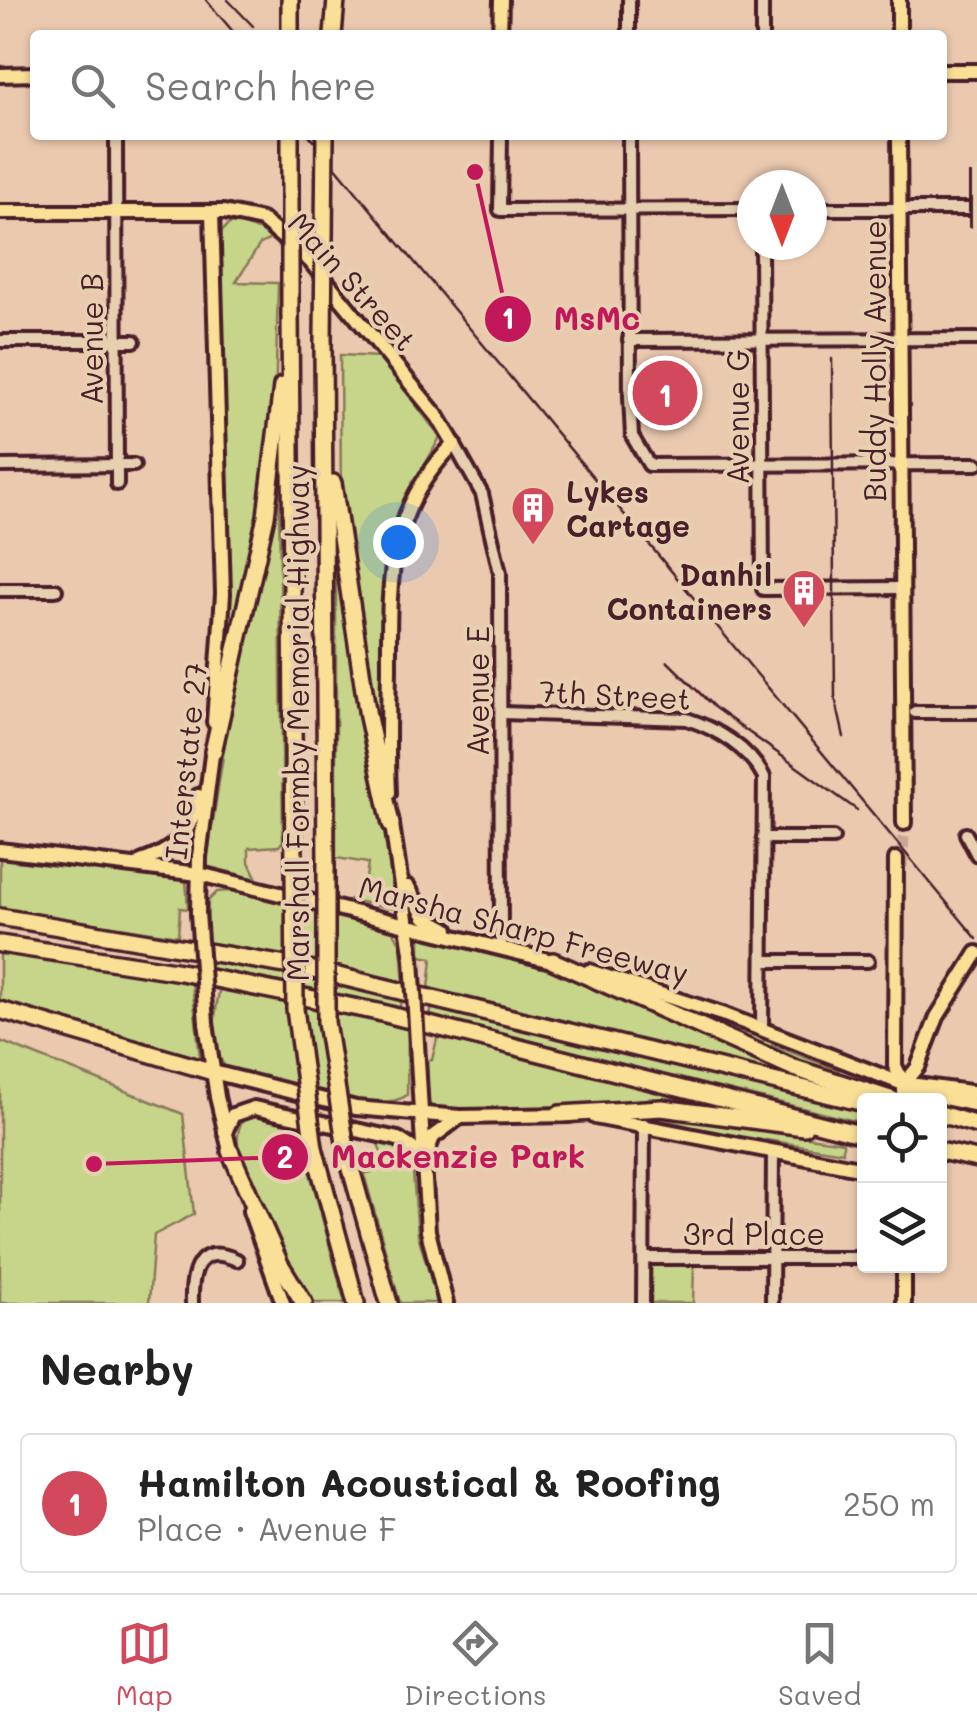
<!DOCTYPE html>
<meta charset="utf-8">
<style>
:root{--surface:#fff;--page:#f2f2f2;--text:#222;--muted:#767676;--line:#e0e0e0;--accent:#d1495b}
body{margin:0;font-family:Mali,sans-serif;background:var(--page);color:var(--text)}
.controls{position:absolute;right:30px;bottom:30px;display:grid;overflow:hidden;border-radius:10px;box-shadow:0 2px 8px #0004}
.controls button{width:90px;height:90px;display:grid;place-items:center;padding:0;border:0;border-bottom:2px solid var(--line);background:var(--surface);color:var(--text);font:50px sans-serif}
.compass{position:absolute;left:737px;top:170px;width:90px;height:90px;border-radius:50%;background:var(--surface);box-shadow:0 2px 8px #0004;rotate:180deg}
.you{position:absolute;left:398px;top:542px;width:35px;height:35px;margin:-25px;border:8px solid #fff;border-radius:50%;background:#1a73e8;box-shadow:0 0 0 15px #1a73e833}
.badge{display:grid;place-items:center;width:65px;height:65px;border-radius:50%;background:var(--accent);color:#fff;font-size:32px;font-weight:700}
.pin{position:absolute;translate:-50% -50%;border:5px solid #fff;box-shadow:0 2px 10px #0006}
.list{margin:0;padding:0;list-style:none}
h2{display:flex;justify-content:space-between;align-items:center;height:130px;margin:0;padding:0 40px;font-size:42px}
h2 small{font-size:32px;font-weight:400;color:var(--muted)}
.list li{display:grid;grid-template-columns:65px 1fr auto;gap:30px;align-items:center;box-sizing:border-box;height:140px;margin:0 20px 20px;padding:0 20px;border:2px solid var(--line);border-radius:10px}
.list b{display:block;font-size:38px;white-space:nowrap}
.list p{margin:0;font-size:32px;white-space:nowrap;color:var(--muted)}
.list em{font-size:32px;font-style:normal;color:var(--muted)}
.icon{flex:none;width:55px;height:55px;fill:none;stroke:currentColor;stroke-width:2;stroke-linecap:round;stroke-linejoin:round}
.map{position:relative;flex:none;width:977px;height:1303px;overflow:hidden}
.search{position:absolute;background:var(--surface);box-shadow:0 2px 8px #0004;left:30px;right:30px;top:30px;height:110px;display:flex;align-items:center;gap:25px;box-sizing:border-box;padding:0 35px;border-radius:10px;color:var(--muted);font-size:38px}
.sheet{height:290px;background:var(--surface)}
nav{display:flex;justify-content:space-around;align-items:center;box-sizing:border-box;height:140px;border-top:2px solid var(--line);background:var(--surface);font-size:28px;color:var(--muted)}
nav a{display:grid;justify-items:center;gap:5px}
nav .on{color:var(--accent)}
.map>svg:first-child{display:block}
</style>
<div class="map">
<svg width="977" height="1303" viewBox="0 0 977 1303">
<rect width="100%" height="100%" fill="#eac9af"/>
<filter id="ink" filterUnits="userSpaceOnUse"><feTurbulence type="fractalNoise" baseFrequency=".01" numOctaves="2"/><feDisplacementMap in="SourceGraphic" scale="20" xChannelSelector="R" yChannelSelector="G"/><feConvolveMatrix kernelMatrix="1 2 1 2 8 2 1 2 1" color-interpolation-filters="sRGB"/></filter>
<g filter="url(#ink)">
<g fill="#c6d589" stroke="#887a5a" stroke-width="2.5">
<polygon points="240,223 275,237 260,244 236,282 278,283 275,413 264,501 228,659 218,236 229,224"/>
<polygon points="340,355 380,357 440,437 401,509 387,561 385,732 381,732 355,605 341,499"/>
<polygon points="275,488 279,490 283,841 279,846 249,848 249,862 257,879 206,866 231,704"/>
<polygon points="336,574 341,575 402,910 350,900 364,893 368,863 336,858"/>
<polygon points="0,857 186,879 188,909 180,908 178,936 0,909"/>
<polygon points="230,891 391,927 401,945 404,986 207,943 208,901 217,892"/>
<polygon points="420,935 569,975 795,1073 794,1077 429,989 432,958 420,956"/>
<polygon points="0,952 192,983 200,1058 0,1003"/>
<polygon points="209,957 402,996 399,1010 209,970"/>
<path d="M220,987L408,1027L407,1095C378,1118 266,1080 229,1070C206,1050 215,1014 220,987Z"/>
<polygon points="640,991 773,1039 772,1045 839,1070 836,1077 701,1022"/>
<polygon points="433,1006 859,1108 859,1122 429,1017"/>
<polygon points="438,1035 747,1110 428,1110 427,1060 432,1060"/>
<polygon points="0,1041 183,1114 194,1214 154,1235 149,1303 0,1303"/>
<polygon points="640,1113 843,1142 843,1152 766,1140 764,1146"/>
<path d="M250,1115L292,1124L283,1134L276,1159L305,1154L345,1303H309C294,1275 206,1136 250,1115Z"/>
<polygon points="377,1141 398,1145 412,1161 418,1235 438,1303 400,1303 364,1174 386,1168"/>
<polygon points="651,1262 694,1263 693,1303 651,1303"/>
</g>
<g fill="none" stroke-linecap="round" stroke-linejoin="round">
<polyline stroke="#caa795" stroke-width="12" stroke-dasharray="12 6" stroke-linecap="butt" points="902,867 904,823"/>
<defs>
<g id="minor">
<polyline points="629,0 629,35"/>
<polyline points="762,0 762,35"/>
<polyline points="116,135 117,484"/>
<polyline points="501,135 500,210 752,209"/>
<polyline points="629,135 630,397 632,436 649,465 977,464"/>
<polyline points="812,209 975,209"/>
<polyline points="761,245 763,589 899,588"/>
<polyline points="629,340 977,339"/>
<polyline points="0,341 134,341"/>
<polyline points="454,444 482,494 500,573 501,947"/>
<polyline points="0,466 134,465"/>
<polyline points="0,590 56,590"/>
<polyline points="915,712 977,712"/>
<path d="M502,713L687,719C717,729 749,748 764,777L762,1029"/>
<polyline points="966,834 977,855"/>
<polyline points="763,838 833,838"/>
<polyline points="764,961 868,961"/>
<polyline points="644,1258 864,1258"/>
<path d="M192,1303C191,1272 198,1242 237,1260"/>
<polyline points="643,1303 644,1124"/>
<polyline points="772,1303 773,1153"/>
</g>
<g id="major">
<polyline points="899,0 899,35"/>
<polyline points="500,35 501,0"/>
<polyline points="942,71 977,71"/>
<polyline points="0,75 35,74"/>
<polyline points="899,135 904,823"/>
<path d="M0,212H224L262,220L310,261L438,417L454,444C386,512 389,580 389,670C388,711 387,752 389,793"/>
<polyline points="212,212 223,594 214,722"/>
<polyline points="391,818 412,959"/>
<polyline points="0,850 199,874 560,963"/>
<polyline points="896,859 895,1066 904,1084 904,1100"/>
<path d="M141,862C177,850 191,832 198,796"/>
<polyline points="408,887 425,917 447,929"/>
<polyline points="198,913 199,857 213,747"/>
<polyline points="589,971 725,1015 934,1096 977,1105"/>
<polyline points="206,1023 217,1097 232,1159"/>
<polyline points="418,1060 428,1231 446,1303"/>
<polyline points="213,1072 356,1108 460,1117 570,1115"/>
<polyline points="904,1084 918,1067 937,1017 977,953"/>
<polyline points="917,1085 977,1093"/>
<polyline points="595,1117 864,1169"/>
<polyline points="225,1132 233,1115 254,1108 398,1139 412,1148 421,1165"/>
<polyline points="426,1155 433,1137 460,1117"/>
<polyline points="250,1211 283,1303"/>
<polyline points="904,1303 904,1266"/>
</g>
<g id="highway">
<polyline points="290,0 290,35"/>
<polyline points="333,35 336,0"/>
<polyline points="290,313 294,864"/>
<polyline points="323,341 326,870"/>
<polyline points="333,483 368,717 391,824"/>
<polyline points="213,752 266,516 282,386"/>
<polyline points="0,917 309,969 864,1103"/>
<polyline points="0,944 181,972 378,1012 864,1135"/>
<polyline points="553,961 794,1068 893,1100"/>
<polyline points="0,1010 213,1072"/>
<polyline points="560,1114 662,1108 804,1127"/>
<polyline points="940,1114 977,1125"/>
<polyline points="314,1148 356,1303"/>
<polyline points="230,1151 280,1264 304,1303"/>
<polyline points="940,1151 977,1159"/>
<polyline points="347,1155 389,1303"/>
</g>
</defs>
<use href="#minor" stroke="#4a1f2b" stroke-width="18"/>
<use href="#major" stroke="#4a1f2b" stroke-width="20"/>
<use href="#highway" stroke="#4a1f2b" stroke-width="22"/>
<use href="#minor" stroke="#e7d0b0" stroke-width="10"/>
<use href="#major" stroke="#fadf96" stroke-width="12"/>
<use href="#highway" stroke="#fadf96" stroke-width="15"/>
<g stroke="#4a1f2b" stroke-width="2.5">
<polyline points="206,0 236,35"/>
<polyline points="228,0 253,26"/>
<polyline points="309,135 977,939"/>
<polyline points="832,359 835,697 844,737"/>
<polyline points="667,661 715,708 857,810"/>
</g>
<defs>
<polyline id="minor-bridge" points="977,173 977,228"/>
<g id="major-bridge">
<polyline points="198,913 206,1023"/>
<polyline points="412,959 418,1060"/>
</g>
<g id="highway-bridge">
<polyline points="290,135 290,313"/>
<polyline points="323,341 325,135"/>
<polyline points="294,864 295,1009 314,1148"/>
<polyline points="326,870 326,1022 347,1155"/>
</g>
</defs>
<use href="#minor-bridge" stroke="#4a1f2b" stroke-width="18" stroke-linecap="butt"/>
<use href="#major-bridge" stroke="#4a1f2b" stroke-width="20" stroke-linecap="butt"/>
<use href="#highway-bridge" stroke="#4a1f2b" stroke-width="22" stroke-linecap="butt"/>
<use href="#minor-bridge" stroke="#e7d0b0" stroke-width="10"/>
<use href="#major-bridge" stroke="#fadf96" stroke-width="12"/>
<use href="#highway-bridge" stroke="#fadf96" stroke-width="15"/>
</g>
</g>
<defs>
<symbol id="building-pin" viewBox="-11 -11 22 30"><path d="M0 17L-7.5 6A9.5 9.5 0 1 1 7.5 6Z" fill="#d1495b" stroke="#e7d0b0"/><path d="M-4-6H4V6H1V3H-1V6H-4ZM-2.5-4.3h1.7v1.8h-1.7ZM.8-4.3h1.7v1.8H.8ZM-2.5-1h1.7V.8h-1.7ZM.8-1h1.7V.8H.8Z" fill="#fff"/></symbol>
</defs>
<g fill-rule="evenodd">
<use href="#building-pin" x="508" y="483" width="50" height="68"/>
<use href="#building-pin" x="779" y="566" width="50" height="68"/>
</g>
<g text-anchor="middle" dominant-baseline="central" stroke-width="8" stroke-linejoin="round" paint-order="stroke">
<g font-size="30" fill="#4a1f2b" stroke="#e7d0b0">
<text transform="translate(353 281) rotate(48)">Main Street</text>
<text transform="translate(91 339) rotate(-90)">Avenue B</text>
<text transform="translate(874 361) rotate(-90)">Buddy Holly Avenue</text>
<text transform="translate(737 417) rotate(-90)">Avenue G</text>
<text transform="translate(477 691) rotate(-90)">Avenue E</text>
<text transform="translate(615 694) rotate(3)">7th Street</text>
<text transform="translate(297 723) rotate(-90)">Marshall Formby Memorial Highway</text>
<text transform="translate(185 761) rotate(-84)">Interstate 27</text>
<text transform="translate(524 929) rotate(15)">Marsha Sharp Freeway</text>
<text x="754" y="1233">3rd Place</text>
</g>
<g font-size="30" font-weight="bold" fill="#4a1f2b" stroke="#e7d0b0" text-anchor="start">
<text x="566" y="491">Lykes<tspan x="566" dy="34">Cartage</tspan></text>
<text x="772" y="574" text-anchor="end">Danhil<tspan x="772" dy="34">Containers</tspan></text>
</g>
</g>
<path fill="none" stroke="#c2185b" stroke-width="4" d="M475 172L508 319M94 1164L285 1157"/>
<g fill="#c2185b" stroke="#e7d0b0" stroke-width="4">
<circle cx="475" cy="172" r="10"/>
<circle cx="94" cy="1164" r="10"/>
<circle cx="508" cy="319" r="25"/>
<circle cx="285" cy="1157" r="25"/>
</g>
<g font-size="30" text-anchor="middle" font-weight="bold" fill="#fff">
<text x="508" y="329">1</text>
<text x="285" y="1168">2</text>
</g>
<g font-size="32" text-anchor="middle" font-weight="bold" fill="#c2185b" stroke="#e7d0b0" stroke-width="8" stroke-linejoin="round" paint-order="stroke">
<text x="597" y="330">MsMc</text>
<text x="458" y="1168">Mackenzie Park</text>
</g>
</svg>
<div class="controls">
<button><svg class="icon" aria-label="locate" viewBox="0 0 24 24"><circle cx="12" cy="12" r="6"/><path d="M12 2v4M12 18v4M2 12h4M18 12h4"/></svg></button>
<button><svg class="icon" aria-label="layers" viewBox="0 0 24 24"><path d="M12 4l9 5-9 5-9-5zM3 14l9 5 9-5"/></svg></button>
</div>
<svg class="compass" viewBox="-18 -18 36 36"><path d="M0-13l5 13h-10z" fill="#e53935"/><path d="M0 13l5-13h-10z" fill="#767676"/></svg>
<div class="you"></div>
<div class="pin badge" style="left:665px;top:393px">1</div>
<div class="search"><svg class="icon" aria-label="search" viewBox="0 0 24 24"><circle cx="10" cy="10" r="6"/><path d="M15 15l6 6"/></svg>Search here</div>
</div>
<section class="sheet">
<h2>Nearby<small></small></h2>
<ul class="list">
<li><span class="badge">1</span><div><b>Hamilton Acoustical &amp; Roofing</b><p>Place · Avenue F</p></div><em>250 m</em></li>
</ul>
</section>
<nav>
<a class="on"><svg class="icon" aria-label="map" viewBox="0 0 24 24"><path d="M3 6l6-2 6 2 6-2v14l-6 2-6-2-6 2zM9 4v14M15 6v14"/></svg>Map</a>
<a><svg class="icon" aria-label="directions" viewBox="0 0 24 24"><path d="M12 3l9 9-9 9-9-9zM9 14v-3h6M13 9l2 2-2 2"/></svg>Directions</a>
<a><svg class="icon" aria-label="saved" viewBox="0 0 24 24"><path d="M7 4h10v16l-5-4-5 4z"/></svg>Saved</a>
</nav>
